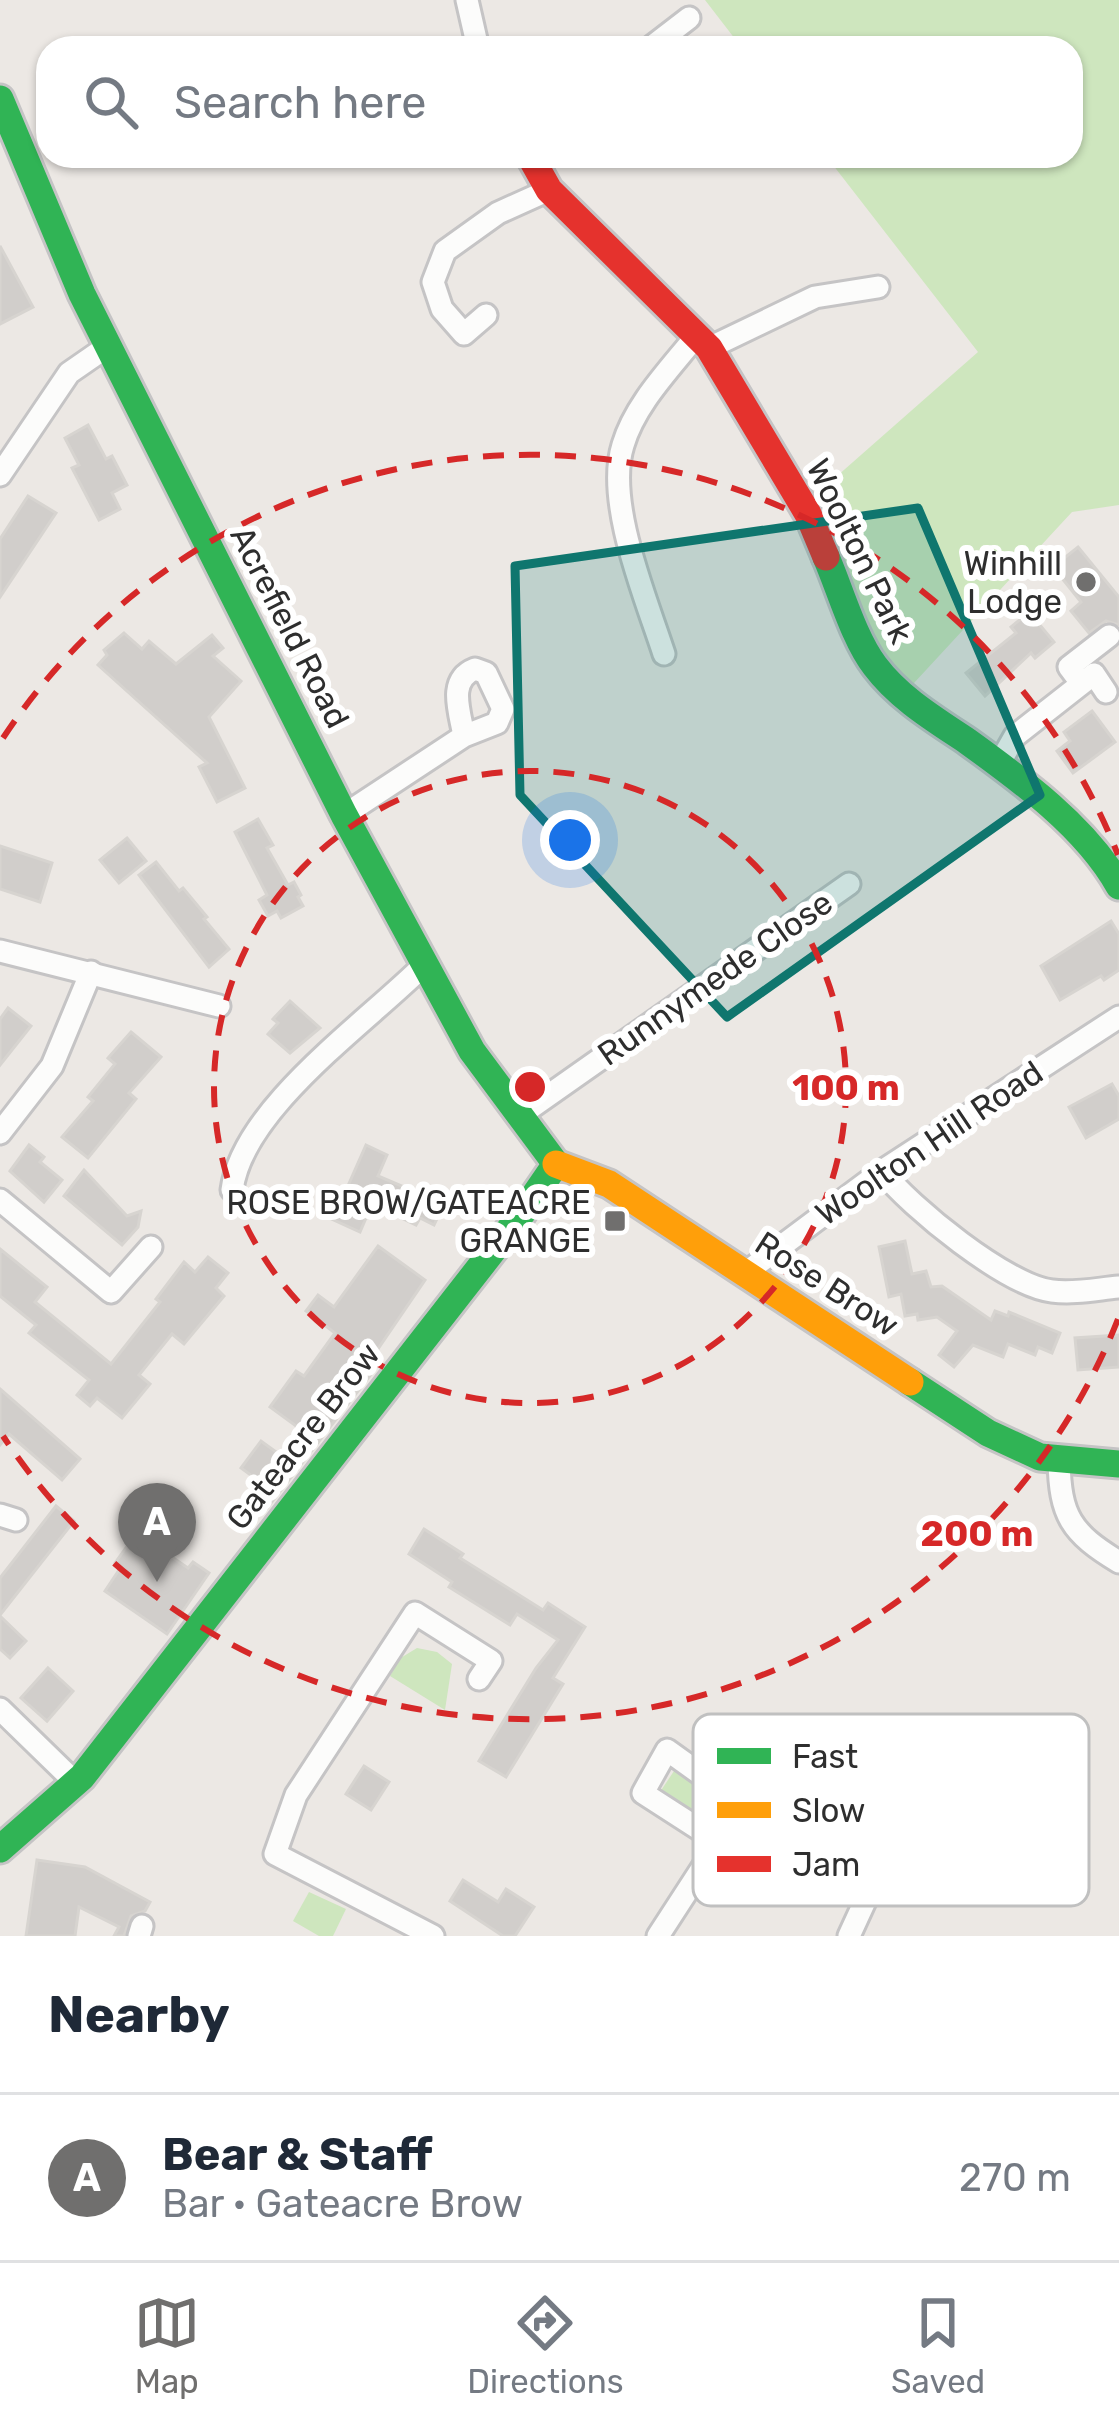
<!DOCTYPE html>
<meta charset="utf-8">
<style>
:root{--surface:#fff;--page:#f6f6f7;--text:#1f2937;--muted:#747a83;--line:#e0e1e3;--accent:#706f6e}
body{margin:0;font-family:Rubik,sans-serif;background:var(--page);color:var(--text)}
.you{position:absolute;left:570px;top:840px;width:42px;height:42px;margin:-30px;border:9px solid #fff;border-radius:50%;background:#1a73e8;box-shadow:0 0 0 18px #1a73e833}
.badge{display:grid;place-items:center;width:78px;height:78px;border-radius:50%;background:var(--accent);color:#fff;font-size:39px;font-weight:700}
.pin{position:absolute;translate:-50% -99px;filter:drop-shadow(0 3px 6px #0008)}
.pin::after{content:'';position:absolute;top:63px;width:42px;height:36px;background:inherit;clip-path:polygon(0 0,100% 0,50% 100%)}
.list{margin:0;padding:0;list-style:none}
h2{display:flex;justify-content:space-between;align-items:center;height:156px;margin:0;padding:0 48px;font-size:51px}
h2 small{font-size:39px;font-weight:400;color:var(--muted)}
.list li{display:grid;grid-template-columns:78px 1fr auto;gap:36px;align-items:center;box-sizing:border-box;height:168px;padding:0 48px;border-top:3px solid var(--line)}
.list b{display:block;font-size:45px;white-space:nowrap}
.list p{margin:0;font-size:39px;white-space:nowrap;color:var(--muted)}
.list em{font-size:39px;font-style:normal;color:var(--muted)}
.icon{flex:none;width:66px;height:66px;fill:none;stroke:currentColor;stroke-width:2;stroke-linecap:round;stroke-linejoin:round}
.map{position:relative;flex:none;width:1119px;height:1936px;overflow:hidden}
.search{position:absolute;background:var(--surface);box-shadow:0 3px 9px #0004;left:36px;right:36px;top:36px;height:132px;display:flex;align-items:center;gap:30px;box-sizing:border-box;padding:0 42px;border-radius:36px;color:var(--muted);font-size:45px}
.sheet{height:324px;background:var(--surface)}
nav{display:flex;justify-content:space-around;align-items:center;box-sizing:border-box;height:168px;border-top:3px solid var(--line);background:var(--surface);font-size:33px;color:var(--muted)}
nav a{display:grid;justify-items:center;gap:6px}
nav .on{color:var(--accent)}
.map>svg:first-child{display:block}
</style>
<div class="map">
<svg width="1119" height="1936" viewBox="0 0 1119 1936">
<rect width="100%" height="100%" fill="#ece8e4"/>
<g fill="#cee6be">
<polygon points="705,0 1119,0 1119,505 1072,512 902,696 803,506 978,352 826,156 1071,156 1071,48 742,48"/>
<polygon points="417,1648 437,1652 452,1664 445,1710 390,1676 399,1659"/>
<polygon points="676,1768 737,1811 711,1826 660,1792"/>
<polygon points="309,1892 346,1909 333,1936 319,1936 293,1921"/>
</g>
<g fill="#d1cecb" stroke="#d7d4d0" stroke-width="3">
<polygon points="0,246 33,307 0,324"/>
<polygon points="88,425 106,459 112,456 127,485 112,493 120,509 99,520 72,468 79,465 65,438"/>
<polygon points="28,496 56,513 0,597 0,539"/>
<polygon points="1078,547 1119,597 1119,625 1106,621 1089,633 1071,611 1081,602 1053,567"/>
<polygon points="1029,612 1054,642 1035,658 1031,653 985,696 966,673 1016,633 1011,627"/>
<polygon points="124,633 142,649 149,641 176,664 212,635 223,648 213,656 241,681 209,717 245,788 217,802 199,767 207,763 98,665 107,655 104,650"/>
<polygon points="1092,711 1115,742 1073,773 1057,751 1070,741 1064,732"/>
<polygon points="258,819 273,845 267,848 288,885 294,882 301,895 298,897 303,906 281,918 277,911 268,916 259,900 267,895 235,832"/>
<polygon points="127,838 146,861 119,883 100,860"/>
<polygon points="0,846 52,863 40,902 0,889"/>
<polygon points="156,862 179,891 183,888 207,917 204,919 229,949 209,967 139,875"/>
<polygon points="1111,921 1119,934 1119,970 1104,980 1101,976 1060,1000 1041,966"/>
<polygon points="290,1001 320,1028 290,1053 268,1034 278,1023 273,1019"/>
<polygon points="8,1008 31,1026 0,1065 0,1019"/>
<polygon points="131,1032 161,1057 129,1093 136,1099 88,1158 62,1137 93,1101 88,1097 115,1064 108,1058"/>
<polygon points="1112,1084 1119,1096 1119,1119 1086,1138 1069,1107"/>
<polygon points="29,1145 44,1157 40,1162 62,1180 44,1202 10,1171"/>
<polygon points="366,1145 387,1155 378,1176 444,1204 434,1225 420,1218 416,1225 372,1204 360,1232 325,1216 336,1194 343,1197"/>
<polygon points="84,1170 127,1216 141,1211 138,1227 122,1245 64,1196"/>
<polygon points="905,1241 912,1274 926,1271 931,1287 942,1286 991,1320 995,1311 1008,1316 1009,1312 1060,1333 1052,1353 1038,1347 1035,1355 1008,1344 1003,1357 973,1345 954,1367 939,1355 957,1331 937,1317 918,1320 917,1314 905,1316 901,1294 889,1297 879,1247"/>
<polygon points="378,1246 425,1280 365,1368 372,1373 264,1512 246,1500 259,1481 241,1468 261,1441 283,1457 303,1431 270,1407 296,1371 304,1376 335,1333 306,1311 318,1295 334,1307"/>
<polygon points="0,1249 47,1287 35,1302 111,1364 160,1302 156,1299 184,1262 195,1272 208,1257 228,1273 216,1288 224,1296 184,1344 172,1334 139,1375 150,1384 122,1418 97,1398 90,1406 77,1395 89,1380 29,1333 36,1325 0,1296"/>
<polygon points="1119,1335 1119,1367 1078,1370 1075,1338"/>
<polygon points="0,1389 80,1459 62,1480 9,1434 0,1445"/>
<polygon points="56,1506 74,1521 0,1615 0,1578"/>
<polygon points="424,1529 463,1554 460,1558 543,1610 548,1603 585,1627 553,1678 563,1684 506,1777 479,1761 536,1668 558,1640 517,1614 510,1625 449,1587 452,1582 409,1554"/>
<polygon points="130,1542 140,1549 150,1542 188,1568 193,1562 209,1573 167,1634 105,1591 119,1570 115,1563"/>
<polygon points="0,1616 26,1641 10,1658 0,1649"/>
<polygon points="48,1668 73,1691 47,1721 21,1698"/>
<polygon points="364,1766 389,1782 371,1810 346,1794"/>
<polygon points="37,1860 85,1867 150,1902 145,1911 131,1916 124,1936 114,1936 119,1927 79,1907 75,1936 26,1936"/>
<polygon points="463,1880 498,1902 506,1889 534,1907 515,1936 503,1936 450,1901"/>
</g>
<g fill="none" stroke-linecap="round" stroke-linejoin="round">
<defs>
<g id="street">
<polyline points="467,0 478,48"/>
<polyline points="650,48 689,18"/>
<polyline points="486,315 464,334 442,309 433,282 445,251 498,213 549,190"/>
<polyline points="709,348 815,297 878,287"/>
<polyline points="0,475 69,373 108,346"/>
<path d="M664,654C646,598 605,502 623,445C635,404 670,369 696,336"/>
<polyline points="1081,683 1069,667 1109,636"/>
<polyline points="999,764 1015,736 1094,674 1106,692"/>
<path d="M344,815L464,736C460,712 447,680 475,669L486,673L503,709L497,723L464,736"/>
<polyline points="0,951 219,1006"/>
<polyline points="522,1114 849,884"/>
<polyline points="0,1133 52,1066 91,972"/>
<path d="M882,1171C910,1207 1007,1286 1052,1291C1074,1294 1097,1289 1119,1287"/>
<path d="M232,1190C242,1109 366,1023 423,966"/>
<polyline points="0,1200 111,1292 151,1247"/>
<polyline points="744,1274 882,1171 1119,1017"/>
<path d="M1059,1460C1060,1516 1071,1533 1119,1562"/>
<polyline points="0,1515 16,1520"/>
<polyline points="0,1709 76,1783"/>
<polyline points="139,1936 142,1926"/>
<polyline points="433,1936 275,1854 296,1795 415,1613 491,1661 479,1679"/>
<polyline points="658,1936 719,1842 752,1811 667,1750 643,1793 719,1842"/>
<polyline points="849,1936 911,1801"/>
</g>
<g id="fast">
<polyline points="0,99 82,294 344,815 472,1051 556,1164"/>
<path d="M826,557C840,589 854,639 875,666C899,698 934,719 967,741C1021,780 1086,827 1119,886"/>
<polyline points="910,1382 988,1433 1040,1457 1119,1464"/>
<polyline points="0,1849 82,1777 523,1212 556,1164"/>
</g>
<polyline id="slow" points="556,1164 609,1184 910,1382"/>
<polyline id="jam" points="530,156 549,190 709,348 808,514 826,557"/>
</defs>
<use href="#street" stroke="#c5c4c5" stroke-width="27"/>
<use href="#fast" stroke="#c5c4c5" stroke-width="33"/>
<use href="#slow" stroke="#c5c4c5" stroke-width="33"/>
<use href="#jam" stroke="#c5c4c5" stroke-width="33"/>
<use href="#street" stroke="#fcfcfb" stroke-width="21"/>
<use href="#fast" stroke="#30b455" stroke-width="27"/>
<use href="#slow" stroke="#ff9f0a" stroke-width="27"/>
<use href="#jam" stroke="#e5322d" stroke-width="27"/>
</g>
<path fill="#0f766e" fill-opacity="0.2" stroke="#0f766e" stroke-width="9" stroke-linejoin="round" d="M918,508L1040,795L727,1017L520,795L515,566Z"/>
<g fill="none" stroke="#d62828" stroke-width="6" stroke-dasharray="21 15">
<circle cx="530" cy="1087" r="316"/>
<path d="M1118 1319A632 632 0 0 1 3 1436M3 738A632 632 0 0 1 1118 855"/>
</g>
<g fill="#706f6e" stroke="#fff" stroke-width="4.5">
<circle cx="1086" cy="582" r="12"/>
<rect x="603" y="1209" width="24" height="24" rx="6"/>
</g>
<g text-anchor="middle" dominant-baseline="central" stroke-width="12" stroke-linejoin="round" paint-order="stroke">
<g font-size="33" fill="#2e2e2e" stroke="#fff">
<text transform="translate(860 551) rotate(64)">Woolton Park</text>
<text transform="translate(290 627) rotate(63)">Acrefield Road</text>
<text transform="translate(715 978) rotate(-35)">Runnymede Close</text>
<text transform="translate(929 1143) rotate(-34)">Woolton Hill Road</text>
<text transform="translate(827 1284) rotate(33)">Rose Brow</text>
<text transform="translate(303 1436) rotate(-52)">Gateacre Brow</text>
</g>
<g font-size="33" fill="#2e2e2e" stroke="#fff" text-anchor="end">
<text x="1062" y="563">Winhill<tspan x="1062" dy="38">Lodge</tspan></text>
<text x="591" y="1202">ROSE BROW/GATEACRE<tspan x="591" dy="38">GRANGE</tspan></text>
</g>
</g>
<rect x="693" y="1714" width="396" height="192" rx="18" fill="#fff" stroke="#c0c0c0" stroke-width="3"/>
<rect x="717" y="1748" width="54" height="16" fill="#30b455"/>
<rect x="717" y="1802" width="54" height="16" fill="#ff9f0a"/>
<rect x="717" y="1856" width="54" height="16" fill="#e5322d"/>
<g font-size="33" fill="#2e2e2e">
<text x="792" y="1768">Fast</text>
<text x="792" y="1822">Slow</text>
<text x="792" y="1876">Jam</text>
</g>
<circle cx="530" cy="1087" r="18" fill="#d62828" stroke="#fff" stroke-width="6"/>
<g font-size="36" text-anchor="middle" font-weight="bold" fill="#d62828" stroke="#fff" stroke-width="12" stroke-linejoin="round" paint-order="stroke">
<text x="846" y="1100">100 m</text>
<text x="977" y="1546">200 m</text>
</g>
</svg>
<div class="you"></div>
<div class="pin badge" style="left:157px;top:1582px">A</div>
<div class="search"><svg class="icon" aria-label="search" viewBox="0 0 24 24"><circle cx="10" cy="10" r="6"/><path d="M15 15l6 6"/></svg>Search here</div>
</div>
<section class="sheet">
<h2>Nearby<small></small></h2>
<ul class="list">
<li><span class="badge">A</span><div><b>Bear &amp; Staff</b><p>Bar · Gateacre Brow</p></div><em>270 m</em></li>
</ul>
</section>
<nav>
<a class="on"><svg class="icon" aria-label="map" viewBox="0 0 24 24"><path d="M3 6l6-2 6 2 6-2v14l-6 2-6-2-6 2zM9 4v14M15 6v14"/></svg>Map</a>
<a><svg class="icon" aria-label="directions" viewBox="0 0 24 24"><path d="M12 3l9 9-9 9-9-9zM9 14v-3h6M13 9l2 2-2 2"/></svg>Directions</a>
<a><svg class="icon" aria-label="saved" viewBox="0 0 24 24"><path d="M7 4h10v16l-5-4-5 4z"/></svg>Saved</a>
</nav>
